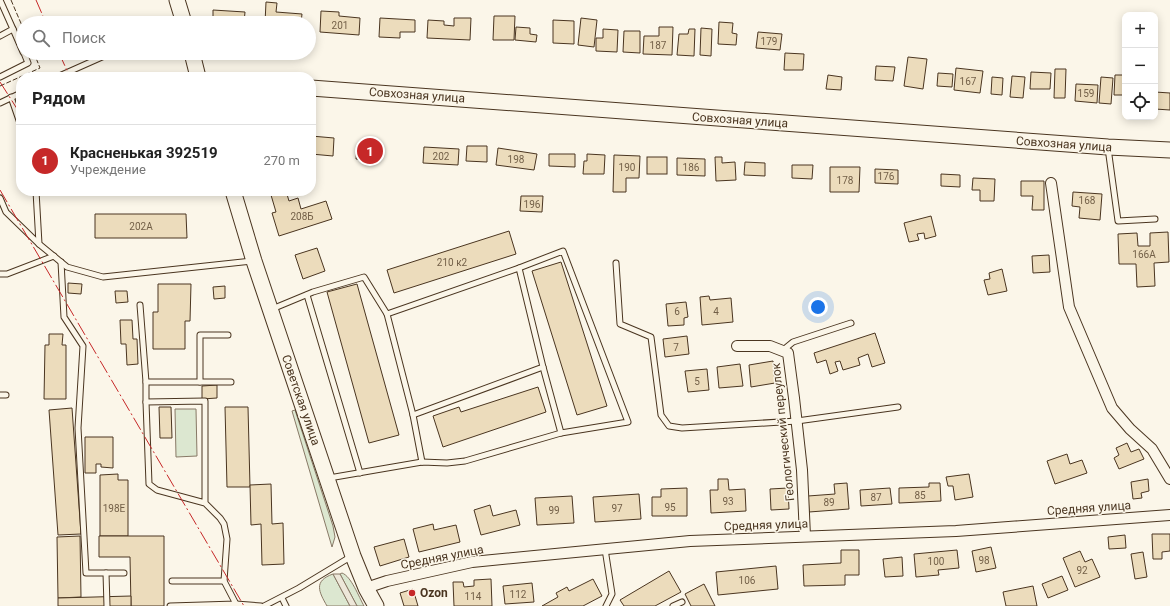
<!DOCTYPE html>
<html lang="ru">
<meta charset="utf-8">
<style>
:root{--surface:#fff;--page:#f6f6f6;--text:#222;--muted:#767676;--line:#e0e0e0;--accent:#c62828}
body{margin:0;font-family:Roboto,sans-serif;background:var(--page);color:var(--text)}
.controls{position:absolute;right:12px;top:12px;display:grid;overflow:hidden;border-radius:8px;box-shadow:0 2px 10px #0003}
.controls button{width:36px;height:36px;display:grid;place-items:center;padding:0;border:0;border-bottom:1px solid var(--line);background:var(--surface);color:var(--text);font:20px sans-serif}
.you{position:absolute;left:818px;top:307px;width:14px;height:14px;margin:-10px;border:3px solid #fff;border-radius:50%;background:#1a73e8;box-shadow:0 0 0 6px #1a73e833}
.badge{display:grid;place-items:center;width:26px;height:26px;border-radius:50%;background:var(--accent);color:#fff;font-size:13px;font-weight:700}
.pin{position:absolute;translate:-50% -50%;border:2px solid #fff;box-shadow:0 1px 4px #0006}
.list{margin:0;padding:0;list-style:none}
h2{display:flex;justify-content:space-between;align-items:center;height:52px;margin:0;padding:0 16px;font-size:17px}
h2 small{font-size:13px;font-weight:400;color:var(--muted)}
.list li{display:grid;grid-template-columns:26px 1fr auto;gap:12px;align-items:center;box-sizing:border-box;height:72px;padding:0 16px;border-top:1px solid var(--line)}
.list b{display:block;font-size:15px;white-space:nowrap}
.list p{margin:0;font-size:13px;white-space:nowrap;color:var(--muted)}
.list em{font-size:13px;font-style:normal;color:var(--muted)}
.icon{flex:none;width:22px;height:22px;fill:none;stroke:currentColor;stroke-width:2;stroke-linecap:round;stroke-linejoin:round}
.map{position:relative;flex:none;width:1170px;height:606px;overflow:hidden}
.search{position:absolute;background:var(--surface);box-shadow:0 2px 10px #0003;left:16px;top:16px;width:300px;height:44px;display:flex;align-items:center;gap:10px;box-sizing:border-box;padding:0 14px;border-radius:22px;color:var(--muted);font-size:15px}
.panel{position:absolute;background:var(--surface);box-shadow:0 2px 10px #0003;left:16px;top:72px;width:300px;height:124px;border-radius:16px}
.map>svg:first-child{display:block}
</style>
<div class="map">
<svg width="1170" height="606" viewBox="0 0 1170 606">
<rect width="100%" height="100%" fill="#fbf6e9"/>
<g fill="#dce7d0" stroke="#887966">
<polygon points="175,409 196,409 197,456 176,457"/>
<polygon points="295,410 333,526 335,537 332,547 292,411"/>
<path d="M342,573C351,576 359,597 364,606H357L340,574Z"/>
<path d="M333,574L350,606H327C319,592 313,581 333,574Z"/>
</g>
<polygon fill="#ede7d9" stroke="#887966" points="333,574 340,574 357,606 350,606"/>
<g fill="#ecdcbc" stroke="#4a3520">
<polygon points="266,2 277,3 276,12 302,14 301,23 265,23"/>
<polygon points="213,10 245,12 244,23 213,23"/>
<polygon points="321,11 339,12 339,16 360,18 359,35 320,32"/>
<polygon points="494,16 515,16 514,40 493,40"/>
<polygon points="380,18 415,20 415,32 400,32 400,38 379,37"/>
<polygon points="454,18 471,18 470,40 427,38 428,20 444,21 444,25 454,26"/>
<polygon points="581,18 597,20 594,47 578,45"/>
<polygon points="553,20 574,21 574,44 553,43"/>
<polygon points="719,22 733,23 732,33 737,34 736,45 718,44"/>
<polygon points="516,27 530,28 530,34 537,35 536,42 515,40"/>
<polygon points="659,27 673,27 672,55 643,54 644,36 659,36"/>
<polygon points="701,28 712,29 711,56 700,55"/>
<polygon points="603,29 618,30 617,52 596,51 596,38 603,38"/>
<polygon points="689,29 695,29 694,56 677,55 679,34 688,34"/>
<polygon points="624,31 640,31 640,53 623,52"/>
<polygon points="758,32 782,34 780,50 756,48"/>
<polygon points="785,53 804,54 803,70 784,70"/>
<polygon points="908,57 927,59 923,89 904,86"/>
<polygon points="876,66 895,67 893,81 875,80"/>
<polygon points="956,68 983,71 980,93 954,90"/>
<polygon points="1055,69 1066,69 1065,98 1054,98"/>
<polygon points="1031,72 1051,73 1050,89 1030,89"/>
<polygon points="938,73 953,74 952,87 937,86"/>
<polygon points="828,75 842,77 841,90 826,89"/>
<polygon points="1115,75 1125,75 1125,95 1114,95"/>
<polygon points="1012,76 1025,77 1023,98 1010,97"/>
<polygon points="992,77 1003,78 1002,95 991,94"/>
<polygon points="1101,77 1113,78 1111,104 1099,103"/>
<polygon points="1076,84 1098,85 1097,103 1075,101"/>
<polygon points="1155,92 1170,93 1170,110 1155,109"/>
<polygon points="311,136 334,138 333,156 311,154"/>
<polygon points="362,141 378,141 378,147 382,147 381,160 356,159 357,147 362,147"/>
<polygon points="467,146 487,146 487,162 466,161"/>
<polygon points="424,147 459,149 458,165 423,163"/>
<polygon points="498,148 537,154 534,170 496,165"/>
<polygon points="549,154 575,154 575,167 549,166"/>
<polygon points="587,154 605,155 604,174 583,174 584,161 587,161"/>
<polygon points="614,155 640,156 639,178 626,178 626,192 613,192"/>
<rect x="647" y="157" width="20" height="17"/>
<polygon points="715,157 722,157 722,163 735,162 736,180 716,181"/>
<polygon points="677,158 705,159 705,176 677,175"/>
<polygon points="745,162 765,163 765,176 744,175"/>
<polygon points="792,165 813,165 812,179 792,178"/>
<polygon points="830,167 860,167 859,192 830,192"/>
<polygon points="875,169 898,170 898,184 875,183"/>
<polygon points="941,174 960,175 960,187 941,186"/>
<polygon points="973,178 995,179 994,201 980,201 980,190 972,190"/>
<polygon points="1021,181 1044,181 1044,210 1032,210 1033,196 1021,196"/>
<polygon points="283,191 286,191 289,201 298,198 301,209 326,201 332,219 279,236 272,213 276,212 271,195"/>
<polygon points="1073,192 1102,194 1100,220 1079,218 1080,207 1072,206"/>
<polygon points="521,196 543,196 542,212 520,211"/>
<polygon points="95,214 186,214 187,238 95,238"/>
<polygon points="931,216 936,236 925,239 924,233 917,234 919,240 909,242 904,223"/>
<polygon points="509,231 516,254 394,293 387,270"/>
<polygon points="1168,232 1169,262 1154,263 1155,286 1137,287 1136,264 1119,264 1118,234 1137,233 1138,246 1150,246 1150,233"/>
<polygon points="317,248 325,271 303,279 295,255"/>
<polygon points="1049,255 1050,272 1033,273 1032,256"/>
<polygon points="561,262 607,406 577,415 532,271"/>
<polygon points="1002,269 1007,291 988,295 984,280 990,279 989,273"/>
<polygon points="68,283 82,284 81,294 68,293"/>
<polygon points="158,284 191,284 190,321 185,321 185,349 153,349 153,312 158,312"/>
<polygon points="357,284 399,435 369,443 327,292"/>
<polygon points="225,286 225,298 214,299 213,287"/>
<polygon points="115,291 127,291 128,302 116,303"/>
<polygon points="709,296 710,300 731,298 733,322 702,325 700,297"/>
<polygon points="686,302 688,317 684,318 684,325 668,326 666,304"/>
<polygon points="120,320 132,320 133,339 137,339 138,364 127,365 126,344 121,344"/>
<polygon points="875,333 885,363 872,367 868,354 858,358 860,365 843,370 840,361 835,362 838,371 830,374 826,360 817,363 814,353"/>
<polygon points="49,334 63,334 62,345 66,345 66,399 44,399 45,345 49,345"/>
<polygon points="687,336 689,354 665,357 663,339"/>
<polygon points="773,361 775,383 751,387 749,365"/>
<polygon points="740,364 743,386 719,388 717,367"/>
<polygon points="707,369 709,390 688,392 685,371"/>
<polygon points="217,385 217,398 202,399 202,386"/>
<polygon points="538,387 546,412 443,447 433,416 459,407 461,412"/>
<polygon points="159,407 171,407 172,438 160,438"/>
<polygon points="225,407 248,407 250,487 227,487"/>
<polygon points="72,408 81,534 58,535 49,410"/>
<polygon points="85,437 113,437 113,468 101,467 101,464 96,464 96,473 85,473"/>
<polygon points="1127,443 1131,452 1139,449 1144,459 1119,469 1114,458 1119,455 1116,448"/>
<polygon points="1067,454 1070,464 1082,460 1087,473 1055,484 1047,461"/>
<polygon points="118,474 118,480 128,480 128,536 100,536 100,475"/>
<polygon points="969,474 973,497 955,500 953,486 948,486 946,477"/>
<polygon points="718,479 728,479 729,490 745,489 746,511 711,513 710,490 718,490"/>
<polygon points="1148,479 1149,491 1141,493 1142,498 1133,499 1131,482"/>
<polygon points="847,483 849,509 809,512 808,496 835,494 834,484"/>
<polygon points="929,483 940,483 941,501 899,503 899,488 929,487"/>
<polygon points="271,484 272,524 283,523 284,564 262,565 261,524 251,525 250,485"/>
<polygon points="687,488 687,516 652,516 652,497 661,497 661,489"/>
<polygon points="788,488 789,509 771,510 770,489"/>
<polygon points="890,488 892,504 861,506 860,490"/>
<polygon points="639,494 641,519 595,522 593,497"/>
<polygon points="572,496 574,523 537,525 535,498"/>
<polygon points="490,505 493,516 516,510 520,525 481,535 474,510"/>
<polygon points="433,524 434,530 456,525 460,542 419,552 413,529"/>
<polygon points="1152,534 1170,534 1170,551 1162,552 1162,559 1153,559"/>
<polygon points="1125,535 1126,548 1109,549 1108,537"/>
<polygon points="80,536 81,597 58,598 57,537"/>
<polygon points="99,536 164,536 164,606 131,606 130,557 99,557"/>
<polygon points="404,539 409,557 380,566 374,547"/>
<polygon points="991,547 996,568 976,572 972,551"/>
<polygon points="841,550 859,550 859,575 845,575 845,585 804,586 803,565 841,563"/>
<polygon points="957,550 959,568 938,570 939,575 916,577 914,554"/>
<polygon points="1080,551 1085,562 1092,559 1100,577 1075,587 1063,558"/>
<polygon points="1143,552 1147,577 1135,579 1131,554"/>
<polygon points="902,557 903,576 885,577 883,559"/>
<polygon points="776,566 778,589 718,595 716,572"/>
<polygon points="669,571 681,592 655,606 624,606 620,600"/>
<polygon points="1062,576 1068,590 1048,598 1042,584"/>
<polygon points="491,579 492,606 454,606 453,582 463,582 464,587 474,586 474,580"/>
<polygon points="593,579 602,596 583,606 542,606 558,597 556,593 567,587 569,591"/>
<polygon points="532,583 534,602 505,604 503,586"/>
<polygon points="704,584 715,606 691,606 685,594"/>
<polygon points="1033,586 1037,606 1006,606 1003,592"/>
<polygon points="413,589 418,606 404,606 400,593"/>
<polygon points="131,596 131,606 58,606 58,598"/>
</g>
<g fill="none" stroke-linecap="round" stroke-linejoin="round">
<defs>
<g id="lane">
<polyline points="0,0 13,29 0,36"/>
<polyline points="13,29 23,52"/>
<polyline points="0,77 28,63 24,53"/>
<polyline points="57,77 111,53"/>
<polyline points="11,97 21,126"/>
<polyline points="0,103 21,93"/>
<polyline points="1108,148 1118,221 1155,219"/>
<polyline points="36,191 39,244 67,267 103,277 252,261"/>
<polyline points="0,198 6,212 39,244"/>
<polyline points="61,262 64,317 83,346 78,428 86,573 124,573"/>
<polyline points="616,263 620,324 651,337 661,415 669,426 682,428 797,421 898,407"/>
<polyline points="0,274 7,274 54,256"/>
<polyline points="307,295 360,473"/>
<polyline points="140,305 146,382"/>
<polyline points="272,309 313,292 364,277 387,314 413,415 422,462"/>
<polyline points="387,314 519,268 543,367 413,415"/>
<polyline points="782,351 793,342 851,323"/>
<polyline points="543,367 561,433"/>
<polyline points="200,382 200,335 228,335"/>
<polyline points="0,395 6,395"/>
<polyline points="146,402 146,382 231,382"/>
<polyline points="329,478 422,462 447,463 465,461 561,433 628,422 563,251 519,268"/>
<polyline points="605,549 612,594 606,606"/>
<polyline points="106,573 107,606"/>
<polyline points="172,581 224,581"/>
<polyline points="282,598 286,606"/>
<polyline points="170,606 236,604 224,581 227,539 224,524 220,518 205,503 157,490 149,484 146,402 205,401 205,503"/>
<polyline points="235,606 236,604 261,606"/>
<polyline points="264,606 299,588 352,556"/>
<polyline points="673,606 682,602"/>
</g>
<g id="street">
<polyline points="1051,183 1069,307 1112,408 1130,429 1152,449 1170,479"/>
<polyline points="737,346 770,346 788,353 794,398 802,470 805,536"/>
<polyline points="366,588 387,581 472,562 690,541 956,531 1170,515"/>
</g>
<g id="secondary">
<polyline points="177,0 184,23"/>
<polyline points="192,53 198,77"/>
<polyline points="311,88 1108,147 1170,150"/>
<polyline points="233,191 254,261 353,556 366,588 376,606"/>
</g>
</defs>
<use href="#lane" stroke="#4a3520" stroke-width="7"/>
<use href="#street" stroke="#4a3520" stroke-width="12"/>
<use href="#secondary" stroke="#4a3520" stroke-width="17"/>
<use href="#lane" stroke="#fbf6e9" stroke-width="5"/>
<use href="#street" stroke="#fbf6e9" stroke-width="10"/>
<use href="#secondary" stroke="#fbf6e9" stroke-width="15"/>
<g stroke="#4a3520" stroke-width="1" stroke-dasharray="5 2" stroke-linecap="butt">
<polyline points="11,0 23,28"/>
<polyline points="0,86 40,68 34,53"/>
</g>
<g stroke="#c62828" stroke-width="1" stroke-dasharray="14 3 2 3" stroke-linecap="butt">
<polyline points="36,0 46,23"/>
<polyline points="59,53 70,77"/>
<polyline points="0,82 21,115"/>
<polyline points="0,190 244,606"/>
</g>
</g>
<circle fill="#c62828" stroke="#fbf6e9" stroke-width="1.5" cx="412" cy="593" r="4"/>
<g text-anchor="middle" dominant-baseline="central" stroke-width="3" stroke-linejoin="round" paint-order="stroke">
<g font-size="10" fill="#725f47">
<text x="340" y="25">201</text>
<text x="769" y="41">179</text>
<text x="658" y="45">187</text>
<text x="968" y="81">167</text>
<text x="1086" y="93">159</text>
<text x="441" y="156">202</text>
<text x="516" y="159">198</text>
<text x="627" y="167">190</text>
<text x="691" y="167">186</text>
<text x="886" y="176">176</text>
<text x="845" y="180">178</text>
<text x="1087" y="200">168</text>
<text x="532" y="204">196</text>
<text x="302" y="216">208Б</text>
<text x="141" y="226">202А</text>
<text x="1144" y="254">166А</text>
<text x="452" y="262">210 к2</text>
<text x="677" y="311">6</text>
<text x="716" y="311">4</text>
<text x="676" y="347">7</text>
<text x="697" y="381">5</text>
<text x="920" y="495">85</text>
<text x="876" y="497">87</text>
<text x="728" y="501">93</text>
<text x="829" y="502">89</text>
<text x="670" y="507">95</text>
<text x="114" y="508">198Е</text>
<text x="617" y="508">97</text>
<text x="554" y="510">99</text>
<text x="984" y="560">98</text>
<text x="936" y="561">100</text>
<text x="1082" y="570">92</text>
<text x="747" y="580">106</text>
<text x="518" y="594">112</text>
<text x="473" y="596">114</text>
</g>
<g font-size="12" fill="#4a3520" stroke="#fbf6e9">
<text transform="translate(417 95) rotate(4)">Совхозная улица</text>
<text transform="translate(740 120) rotate(4)">Совхозная улица</text>
<text transform="translate(1064 144) rotate(4)">Совхозная улица</text>
<text transform="translate(301 400) rotate(71)">Советская улица</text>
<text transform="translate(783 432) rotate(-96)">Геологический переулок</text>
<text transform="translate(1089 508) rotate(-4)">Средняя улица</text>
<text transform="translate(766 525) rotate(-2)">Средняя улица</text>
<text transform="translate(442 557) rotate(-11)">Средняя улица</text>
</g>
<g font-size="12" font-weight="bold" fill="#4a3520" stroke="#fbf6e9" text-anchor="start">
<text x="420" y="593">Ozon</text>
</g>
</g>
</svg>
<div class="controls">
<button>+</button>
<button>−</button>
<button><svg class="icon" aria-label="locate" viewBox="0 0 24 24"><circle cx="12" cy="12" r="6"/><path d="M12 2v4M12 18v4M2 12h4M18 12h4"/></svg></button>
</div>
<div class="you"></div>
<div class="pin badge" style="left:370px;top:151px">1</div>
<div class="search"><svg class="icon" aria-label="search" viewBox="0 0 24 24"><circle cx="10" cy="10" r="6"/><path d="M15 15l6 6"/></svg>Поиск</div>
<section class="panel">
<h2>Рядом<small></small></h2>
<ul class="list">
<li><span class="badge">1</span><div><b>Красненькая 392519</b><p>Учреждение</p></div><em>270 m</em></li>
</ul>
</section>
</div>
